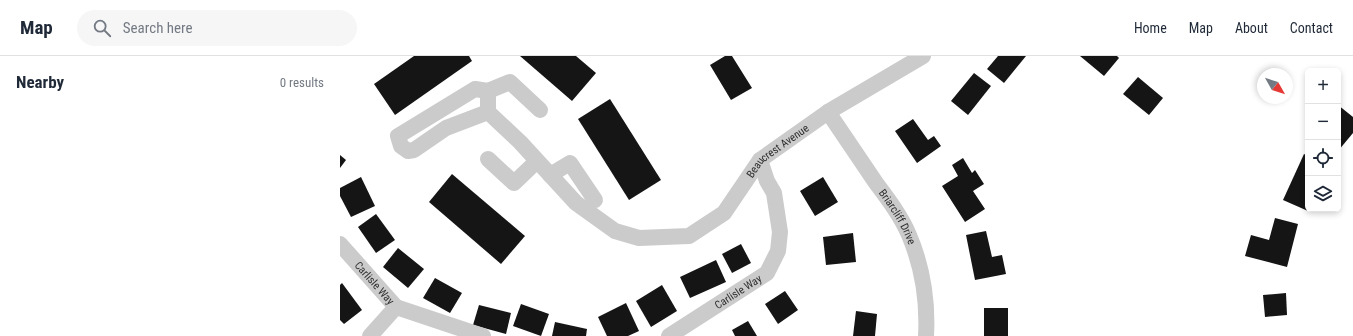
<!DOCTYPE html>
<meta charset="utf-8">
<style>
:root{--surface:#fff;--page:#f6f6f7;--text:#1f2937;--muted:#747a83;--line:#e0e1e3}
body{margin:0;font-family:"Roboto Condensed",sans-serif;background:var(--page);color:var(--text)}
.controls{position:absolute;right:12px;top:12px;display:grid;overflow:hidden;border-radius:6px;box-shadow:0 2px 6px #0003}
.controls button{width:36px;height:36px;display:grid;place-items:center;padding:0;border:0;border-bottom:1px solid var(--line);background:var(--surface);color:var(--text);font:20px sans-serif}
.compass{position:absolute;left:917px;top:12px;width:36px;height:36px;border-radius:50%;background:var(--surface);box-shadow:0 2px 6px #0003;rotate:129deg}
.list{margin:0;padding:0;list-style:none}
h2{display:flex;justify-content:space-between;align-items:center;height:52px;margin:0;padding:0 16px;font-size:17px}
h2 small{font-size:13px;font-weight:400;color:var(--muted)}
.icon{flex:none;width:22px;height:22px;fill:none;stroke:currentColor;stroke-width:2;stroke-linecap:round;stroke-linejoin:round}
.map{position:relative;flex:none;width:1013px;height:280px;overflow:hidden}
header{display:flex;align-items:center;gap:24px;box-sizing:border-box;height:56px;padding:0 20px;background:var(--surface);border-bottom:1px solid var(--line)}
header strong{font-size:19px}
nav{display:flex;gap:22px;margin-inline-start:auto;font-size:14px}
.search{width:280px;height:36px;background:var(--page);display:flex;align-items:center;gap:10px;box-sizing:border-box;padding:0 14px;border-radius:22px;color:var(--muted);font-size:15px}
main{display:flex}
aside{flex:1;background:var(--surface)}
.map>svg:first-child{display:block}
</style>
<header>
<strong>Map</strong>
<div class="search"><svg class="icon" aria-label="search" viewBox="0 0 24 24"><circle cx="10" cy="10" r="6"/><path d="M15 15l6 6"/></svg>Search here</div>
<nav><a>Home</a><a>Map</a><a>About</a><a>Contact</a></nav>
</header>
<main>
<aside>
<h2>Nearby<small>0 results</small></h2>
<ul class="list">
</ul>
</aside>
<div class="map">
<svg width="1013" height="280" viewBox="0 0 1013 280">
<rect width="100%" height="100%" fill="#fff"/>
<g fill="#151515">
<polygon points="74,0 129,0 132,5 55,59 34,28"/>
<polygon points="180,0 236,0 256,17 232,45"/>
<polygon points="385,0 392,0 412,32 391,44 370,9"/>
<polygon points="658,0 686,0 664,27 647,13"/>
<polygon points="740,0 777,0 779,2 764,20"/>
<polygon points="634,17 651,30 628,59 611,45"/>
<polygon points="798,21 823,42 809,59 783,38"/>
<polygon points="270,43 321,124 289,144 238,63"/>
<polygon points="998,49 1013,61 1013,77 998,95"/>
<polygon points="573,63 588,84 594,80 601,90 577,107 555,75"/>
<polygon points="964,98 968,100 968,155 943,144"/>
<polygon points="0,99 6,104 0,112"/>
<polygon points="623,102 632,117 635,114 644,128 633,135 645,153 625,166 602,130 618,120 612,109"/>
<polygon points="112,118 185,180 161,208 89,146"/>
<polygon points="21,121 35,150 11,161 0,140 0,132"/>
<polygon points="483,121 498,146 475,160 460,135"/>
<polygon points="36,158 55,184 36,197 18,171"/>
<polygon points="935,162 958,168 947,211 905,200 911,179 929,184"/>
<polygon points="646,175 652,201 662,199 666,218 635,224 626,179"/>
<polygon points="513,177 516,206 486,209 483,181"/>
<polygon points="401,188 411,207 392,217 382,198"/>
<polygon points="58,192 84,213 68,232 43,211"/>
<polygon points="376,204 386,226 350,242 340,221"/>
<polygon points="95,222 122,237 110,257 83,242"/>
<polygon points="2,227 22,254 4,268 0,264 0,229"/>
<polygon points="322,229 337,255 311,271 296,245"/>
<polygon points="445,235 458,254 438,268 425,248"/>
<polygon points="946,237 947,259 925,261 923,239"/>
<polygon points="286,247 299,275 288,280 267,280 258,261"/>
<polygon points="181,248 209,258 201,280 173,270"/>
<polygon points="139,249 171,257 166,278 133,269"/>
<rect x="644" y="252" width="24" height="28"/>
<polygon points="516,255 537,258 535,280 513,280"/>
<polygon points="408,265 417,280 395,280 392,274"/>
<polygon points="215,266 247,273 246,280 212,280"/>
</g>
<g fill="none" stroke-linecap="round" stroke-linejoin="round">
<g stroke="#cbcbcb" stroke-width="16">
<polyline points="148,35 170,26 200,54"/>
<path id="s1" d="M148,56V35L135,33L58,80L61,90L68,95L74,94L106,72L148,56L180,86L236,147L275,175L299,182L349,180L384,157L420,104L488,56L583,0"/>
<path id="s2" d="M488,56C504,80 520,103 536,127C548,143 561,160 569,179C583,212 588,244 586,280"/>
<polyline points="148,103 174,127 197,105"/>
<polyline points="210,119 230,107 255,144"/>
<path id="s3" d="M0,188L56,251L143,280"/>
<polyline points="30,280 56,251"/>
<path id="s4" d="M329,280L427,217L438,195L440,176L434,137L427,125L420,104"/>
</g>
</g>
<g text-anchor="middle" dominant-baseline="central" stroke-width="4" stroke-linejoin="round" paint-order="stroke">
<g font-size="11" fill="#2e2e2e" stroke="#fff">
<text stroke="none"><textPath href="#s1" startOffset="608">Beaucrest Avenue</textPath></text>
<text stroke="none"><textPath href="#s2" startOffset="126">Briarcliff Drive</textPath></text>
<text stroke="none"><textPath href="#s3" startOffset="52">Carlisle Way</textPath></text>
<text stroke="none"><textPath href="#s4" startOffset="82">Carlisle Way</textPath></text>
</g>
</g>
</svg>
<div class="controls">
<button>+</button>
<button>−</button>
<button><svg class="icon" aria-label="locate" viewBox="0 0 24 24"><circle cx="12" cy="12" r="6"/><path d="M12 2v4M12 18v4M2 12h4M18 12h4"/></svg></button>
<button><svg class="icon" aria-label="layers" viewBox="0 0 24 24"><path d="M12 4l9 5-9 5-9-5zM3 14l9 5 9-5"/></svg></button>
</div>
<svg class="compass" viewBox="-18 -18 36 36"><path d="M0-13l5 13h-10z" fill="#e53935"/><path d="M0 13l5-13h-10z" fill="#747a83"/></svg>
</div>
</main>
